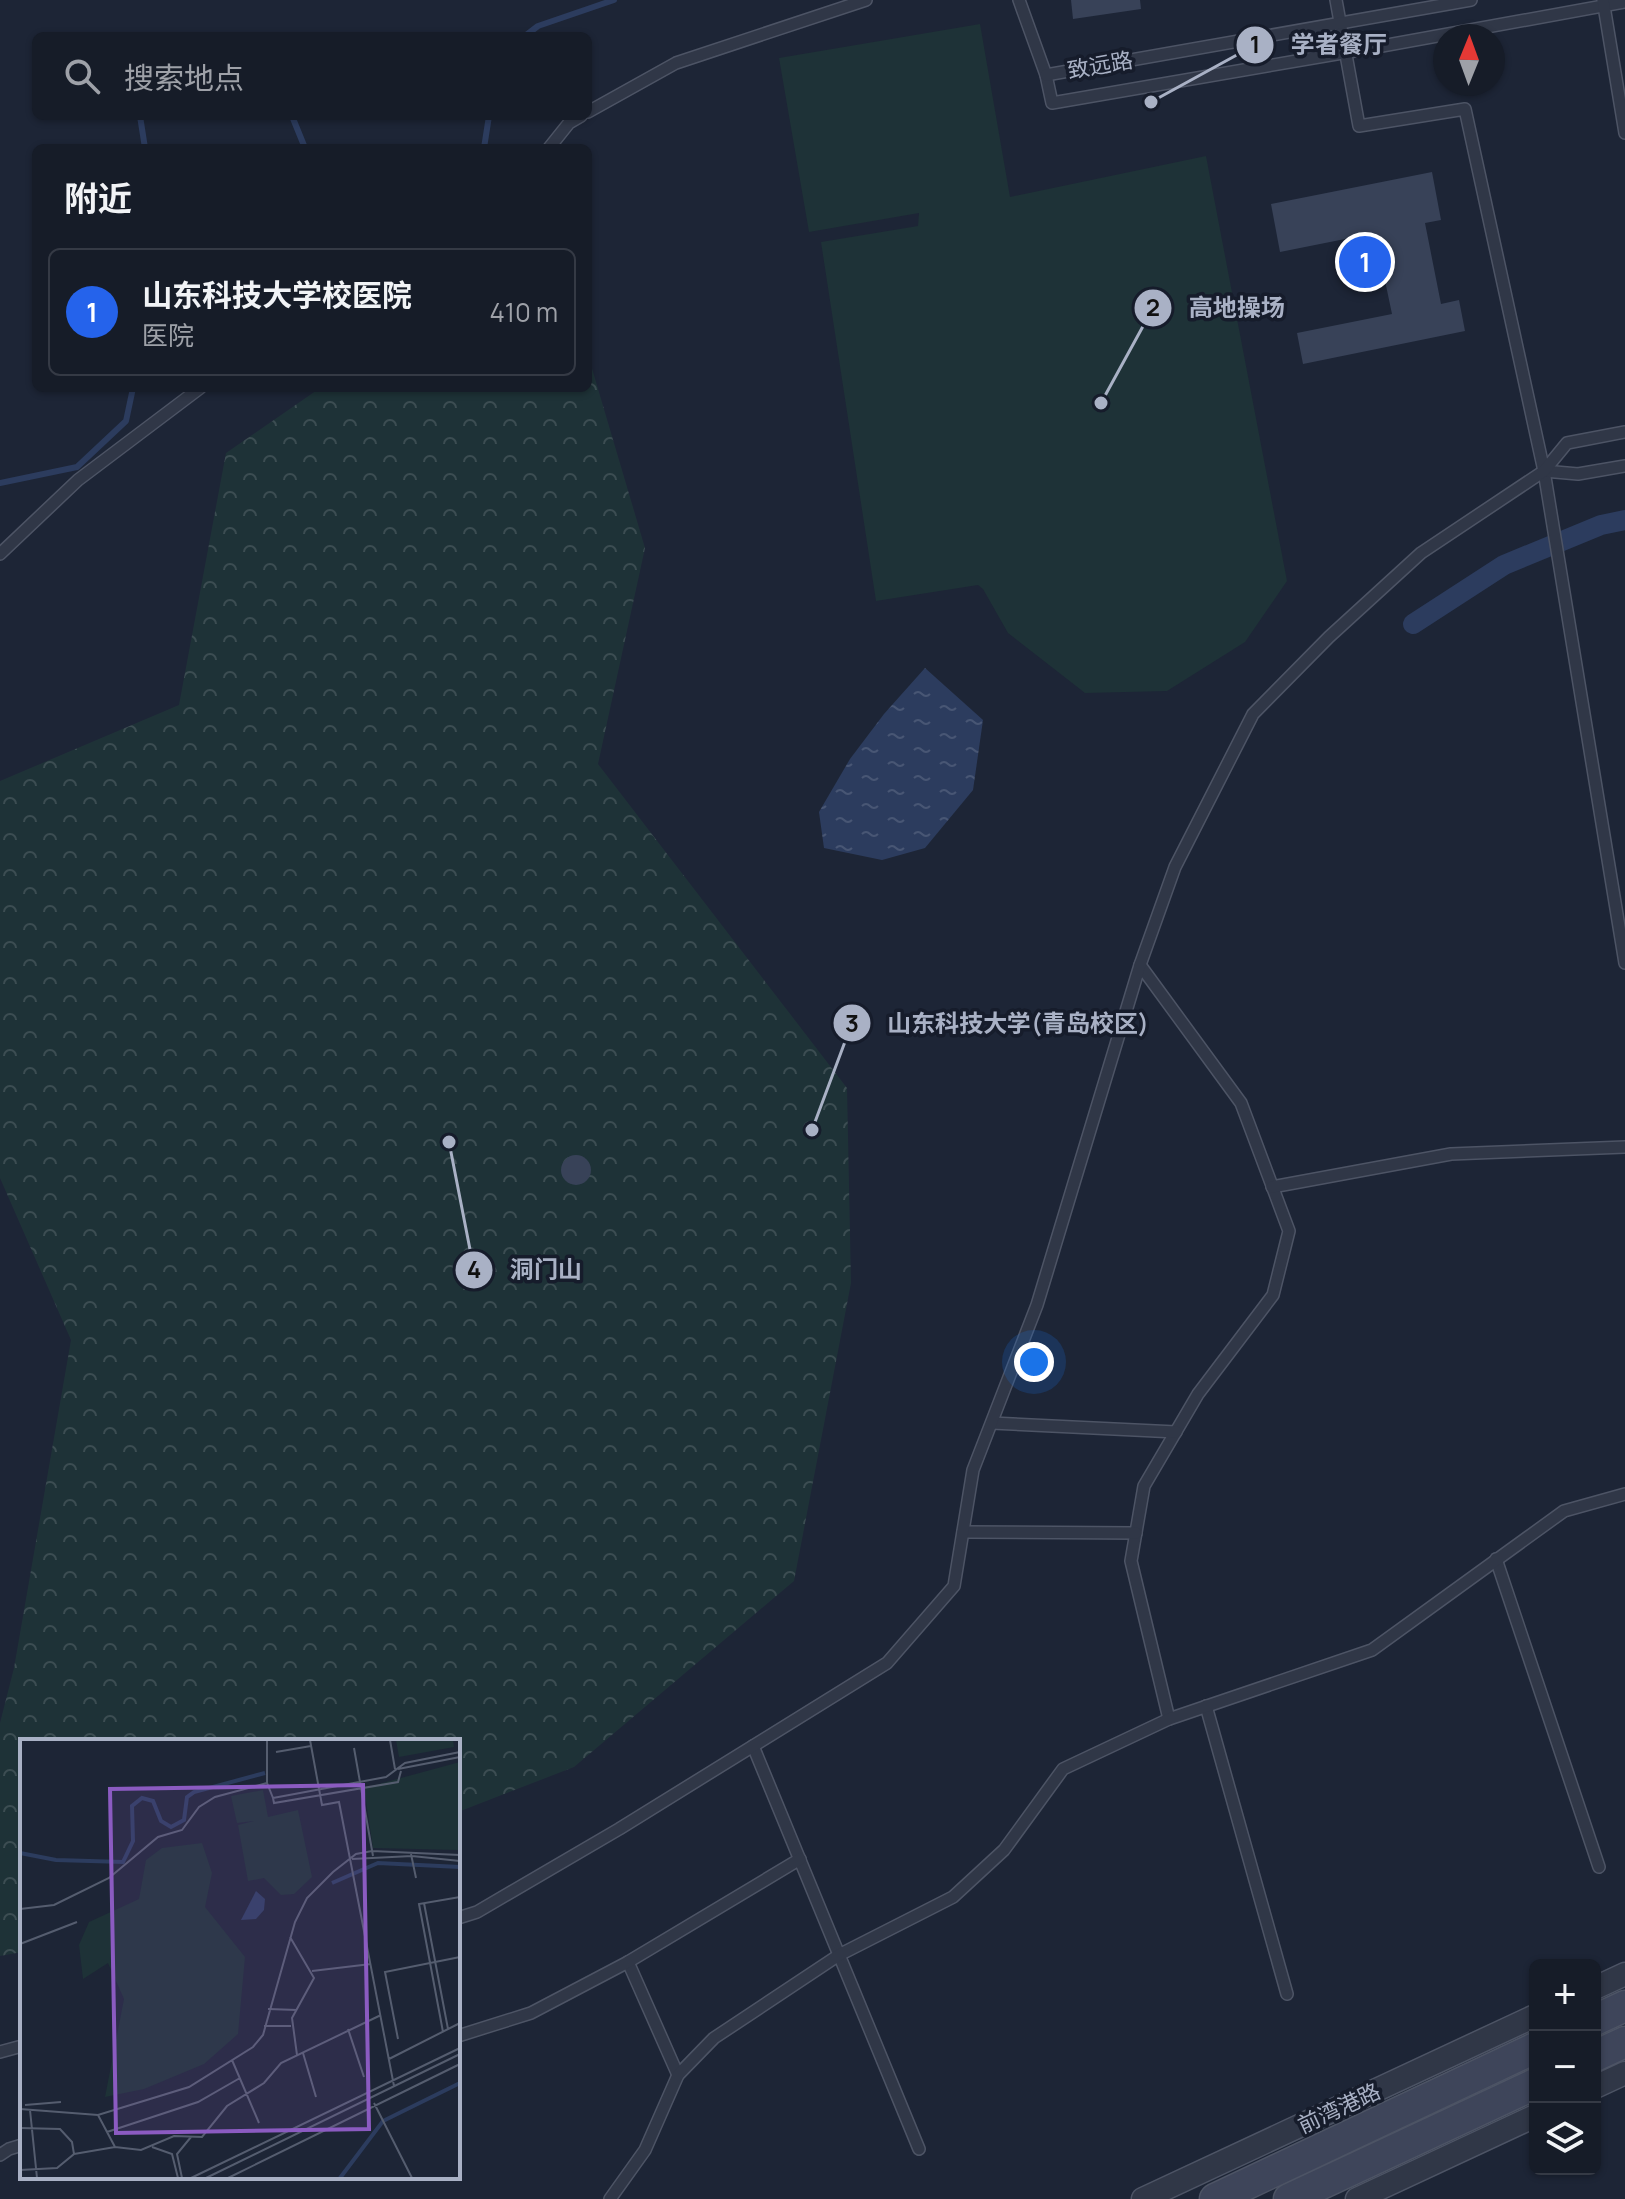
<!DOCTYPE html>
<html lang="zh">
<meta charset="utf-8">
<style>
:root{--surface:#161c28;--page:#232934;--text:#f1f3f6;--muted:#9ea1a8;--line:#353a45;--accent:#2563eb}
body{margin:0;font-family:Manrope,"Noto Sans SC",sans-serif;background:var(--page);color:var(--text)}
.controls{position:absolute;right:24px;bottom:24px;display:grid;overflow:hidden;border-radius:12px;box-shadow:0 2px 6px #0004}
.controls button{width:72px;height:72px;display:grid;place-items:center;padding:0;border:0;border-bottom:2px solid var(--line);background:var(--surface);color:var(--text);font:40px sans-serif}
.compass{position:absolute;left:1433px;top:24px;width:72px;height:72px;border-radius:50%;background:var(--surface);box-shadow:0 2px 6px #0004;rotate:1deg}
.you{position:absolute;left:1034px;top:1362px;width:28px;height:28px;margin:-20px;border:6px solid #fff;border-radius:50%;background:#1a73e8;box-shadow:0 0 0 12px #1a73e833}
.badge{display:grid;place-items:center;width:52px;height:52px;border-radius:50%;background:var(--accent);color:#fff;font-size:26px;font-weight:700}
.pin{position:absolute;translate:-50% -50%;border:4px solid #fff;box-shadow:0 2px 8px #0006}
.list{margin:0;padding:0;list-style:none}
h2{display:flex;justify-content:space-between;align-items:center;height:104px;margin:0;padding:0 32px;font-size:34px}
h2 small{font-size:26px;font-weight:400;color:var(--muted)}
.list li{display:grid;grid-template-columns:52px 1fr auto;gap:24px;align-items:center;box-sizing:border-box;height:128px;margin:0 16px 16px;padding:0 16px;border:2px solid var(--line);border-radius:12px}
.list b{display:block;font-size:30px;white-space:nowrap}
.list p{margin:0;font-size:26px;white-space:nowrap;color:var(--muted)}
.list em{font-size:26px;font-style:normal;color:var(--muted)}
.icon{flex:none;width:44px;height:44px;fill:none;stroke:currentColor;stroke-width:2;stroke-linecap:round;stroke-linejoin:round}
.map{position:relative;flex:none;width:1625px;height:2199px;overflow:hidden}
.search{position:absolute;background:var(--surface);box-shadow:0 2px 6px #0004;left:32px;top:32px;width:560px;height:88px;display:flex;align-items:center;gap:20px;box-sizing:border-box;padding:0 28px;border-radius:12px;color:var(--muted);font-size:30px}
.panel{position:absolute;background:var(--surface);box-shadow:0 2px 6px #0004;left:32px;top:144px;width:560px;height:248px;border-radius:12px}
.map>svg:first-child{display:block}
</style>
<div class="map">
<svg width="1625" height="2199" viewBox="0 0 1625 2199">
<defs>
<pattern id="forest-crowns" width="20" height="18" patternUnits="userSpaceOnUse" patternTransform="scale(2)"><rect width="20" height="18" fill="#1e3237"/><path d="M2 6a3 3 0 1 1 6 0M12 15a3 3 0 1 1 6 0" fill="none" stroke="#3c4d52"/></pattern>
<pattern id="water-ripples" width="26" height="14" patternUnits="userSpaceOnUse" patternTransform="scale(2)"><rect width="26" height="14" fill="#2c3c5e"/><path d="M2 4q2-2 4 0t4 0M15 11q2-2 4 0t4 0" fill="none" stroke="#485674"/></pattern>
</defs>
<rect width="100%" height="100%" fill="#1d2536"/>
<polygon fill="#1e3237" points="980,24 1010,197 1206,156 1287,581 1245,642 1167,691 1085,693 1008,633 983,589 978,585 876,601 821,242 918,226 919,213 809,232 779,58"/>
<polygon fill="url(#forest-crowns)" points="588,355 645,548 598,764 847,1088 851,1283 794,1581 574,1767 458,1812 458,1741 22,1741 22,1952 0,1956 0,1723 14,1668 71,1340 0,1178 0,781 179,705 226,453 320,388 588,388"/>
<polygon fill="url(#water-ripples)" points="925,668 983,720 973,790 925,848 882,860 824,848 819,812 850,759 884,714"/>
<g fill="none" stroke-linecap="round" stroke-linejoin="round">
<g stroke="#2c3c5e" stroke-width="6">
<polyline points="525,36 538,26 614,0"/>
<polyline points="140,116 145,148"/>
<polyline points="292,116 305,148"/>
<polyline points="484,148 489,116"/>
<polyline points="0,483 77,467 126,421 133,388"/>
</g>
<polyline stroke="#2c3c5e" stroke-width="20" points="1413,624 1504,565 1601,525 1625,520"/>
</g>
<g fill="#384258">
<polygon points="1071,0 1140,0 1141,9 1073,19"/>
<polygon points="1432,172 1441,220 1425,223 1441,304 1459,300 1465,331 1303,364 1297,333 1392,314 1375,233 1280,252 1271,204"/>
<circle cx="576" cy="1170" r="15"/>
</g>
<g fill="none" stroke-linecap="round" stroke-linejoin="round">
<defs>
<g id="service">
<polyline points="1019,0 1046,75 1052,103 1360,50 1625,2"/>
<polyline points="1336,0 1359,126 1465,109 1544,471 1625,963"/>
<polyline points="1603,0 1625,133"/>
<polyline points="1046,75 1471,0"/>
<polyline points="588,112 676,63 866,0"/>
<polyline points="549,148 569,123 581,116"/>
<polyline points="1544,471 1578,474 1625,466"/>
<polyline points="0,554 78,480 200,388"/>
<polyline points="1140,965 1241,1103 1289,1231 1273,1295 1198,1394 1144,1486 1131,1561 1169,1719"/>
<polyline points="1272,1187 1451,1154 1625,1147"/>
<polyline points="992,1423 1176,1432"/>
<polyline points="963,1532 1136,1533"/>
<polyline points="1496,1559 1599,1867"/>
<polyline points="1206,1706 1287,1994"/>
<polyline points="753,1746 919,2149"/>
<polyline points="458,1918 477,1912 619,1829 887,1663 954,1586 973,1470 1037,1305 1140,965 1175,867 1253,714 1329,637 1421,553 1544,471 1567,443 1625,432"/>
<polyline points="628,1962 678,2075"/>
<polyline points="458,2036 531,2013 628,1962 800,1859"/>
<polyline points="0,2052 22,2046"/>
<polyline points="0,2155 9,2149 22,2145"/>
<polyline points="610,2199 645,2150 678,2075 714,2038 839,1955 953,1897 1004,1850 1063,1769 1169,1719 1372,1650 1564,1511 1625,1494"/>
</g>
<g id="minor">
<polyline points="1595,1988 1625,1974"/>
<polyline points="1595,2087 1625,2073"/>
<polyline points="1143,2199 1535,2016"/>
<polyline points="1357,2199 1535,2116"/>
</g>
<g id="secondary">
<polyline points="1595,2020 1625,2006"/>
<polyline points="1595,2056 1625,2042"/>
<polyline points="1215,2199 1535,2048"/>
<polyline points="1289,2199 1535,2084"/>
</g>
</defs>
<use href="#service" stroke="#4d5465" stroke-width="14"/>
<use href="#minor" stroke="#4d5465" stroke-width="25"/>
<use href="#secondary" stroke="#4d5465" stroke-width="33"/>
<use href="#service" stroke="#303747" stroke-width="11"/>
<use href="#minor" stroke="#303747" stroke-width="22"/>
<use href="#secondary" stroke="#3e455a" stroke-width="30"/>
</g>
<g text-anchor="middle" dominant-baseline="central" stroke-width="7" stroke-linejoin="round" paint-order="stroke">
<g font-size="22" fill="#a9b1c5" stroke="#161c2b">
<text transform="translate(1100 65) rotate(-10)">致远路</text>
<text transform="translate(1339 2108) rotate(-25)">前湾港路</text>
</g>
</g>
<g transform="translate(20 1739)">
<rect width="440" height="440" fill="#1d2536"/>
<path d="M376,1H433L434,8L379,18ZM243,51L248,78L278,71L292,138L274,155L261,156L244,139L228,142L218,86L234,82L217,84L211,57Z" fill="#1e3237"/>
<path d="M440,23V111L353,109L344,49ZM182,104L192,134L185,168L225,218L218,295L184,325L124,350L85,358L104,260L88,224L63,240L59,206L69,183L119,160L126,121L142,109Z" fill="#1e3237"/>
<path d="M236,152L245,160L244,171L236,180L221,181Z" fill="#2c3c5e"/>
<path fill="none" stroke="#2c3c5e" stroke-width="4" d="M0,114L36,121L103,123L113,102L112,67L122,59L133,62L141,82L151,88L164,81L167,58L174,53L245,34M312,144L358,124L440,128M320,439L363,382L440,344"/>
<path fill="none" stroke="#555d6f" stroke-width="2" d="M247,1V44M290,1L302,66L319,63L374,347M370,1L375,30M334,9L353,117M256,13L291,7M378,30L440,18M253,59L366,38L385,24L440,13M253,59L254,64L378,43L381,32M391,115L396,139M332,120L392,117L440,122M404,164L428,290M0,170L34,166L89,139L138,98L162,91L179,68L195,58L247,44L253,59M270,198L294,239L272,279L277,316M0,205L57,183M292,232L351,225M248,270L277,271M244,287H271M328,290L344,338M423,293L399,165L440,158M378,300L365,233L440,218M283,314L296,358M369,320L440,284M212,321L239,384M354,364L392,439M5,366L41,363M0,370L78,376L169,348L233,308L243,296L275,183L287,159L313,133L336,115L352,112L440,116M10,371L17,439M78,376L95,408M0,389L40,390L52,403L54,415L37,429L0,431M87,393L178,363L220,339M132,408L152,415L158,439M54,415L95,408L121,411L154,397L182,398L207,367L244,344L261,324L361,276M162,439L157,415L171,398M171,439L440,309M186,439L440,315M208,439L440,325"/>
<path fill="#8b5bc1" fill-opacity="0.15" stroke="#8b5bc1" stroke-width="4" d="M343,46L349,390L96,394L90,50Z"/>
<rect width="440" height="440" fill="none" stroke="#a9b1c5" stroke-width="4"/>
</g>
<path fill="none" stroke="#a9b1c5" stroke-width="3" d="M1151 102L1255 45M1101 403L1153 308M812 1130L852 1023M449 1142L474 1270"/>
<g fill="#a9b1c5" stroke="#161c2b" stroke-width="3">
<circle cx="1151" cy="102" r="8"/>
<circle cx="1101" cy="403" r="8"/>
<circle cx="812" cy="1130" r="8"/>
<circle cx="449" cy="1142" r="8"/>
<circle cx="1255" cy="45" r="20"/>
<circle cx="1153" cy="308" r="20"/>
<circle cx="852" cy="1023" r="20"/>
<circle cx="474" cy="1270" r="20"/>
</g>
<g font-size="24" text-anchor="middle" font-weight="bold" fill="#111">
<text x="1255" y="53">1</text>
<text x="1153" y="316">2</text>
<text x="852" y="1032">3</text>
<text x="474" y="1278">4</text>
</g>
<g font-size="24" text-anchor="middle" font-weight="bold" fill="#a9b1c5" stroke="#161c2b" stroke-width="7" stroke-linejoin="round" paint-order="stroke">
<text x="1339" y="53">学者餐厅</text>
<text x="1237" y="316">高地操场</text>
<text x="1018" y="1032">山东科技大学(青岛校区)</text>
<text x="546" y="1278">洞门山</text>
</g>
</svg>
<div class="controls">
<button>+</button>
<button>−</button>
<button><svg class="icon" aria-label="layers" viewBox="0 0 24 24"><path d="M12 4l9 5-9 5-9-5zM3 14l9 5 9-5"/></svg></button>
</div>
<svg class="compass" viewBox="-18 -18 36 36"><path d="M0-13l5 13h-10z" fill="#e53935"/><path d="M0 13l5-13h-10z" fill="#9ea1a8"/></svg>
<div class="you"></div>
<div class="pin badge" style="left:1365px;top:262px">1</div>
<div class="search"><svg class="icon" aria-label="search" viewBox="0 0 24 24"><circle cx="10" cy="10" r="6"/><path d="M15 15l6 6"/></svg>搜索地点</div>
<section class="panel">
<h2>附近<small></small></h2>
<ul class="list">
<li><span class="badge">1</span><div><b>山东科技大学校医院</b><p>医院</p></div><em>410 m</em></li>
</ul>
</section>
</div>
